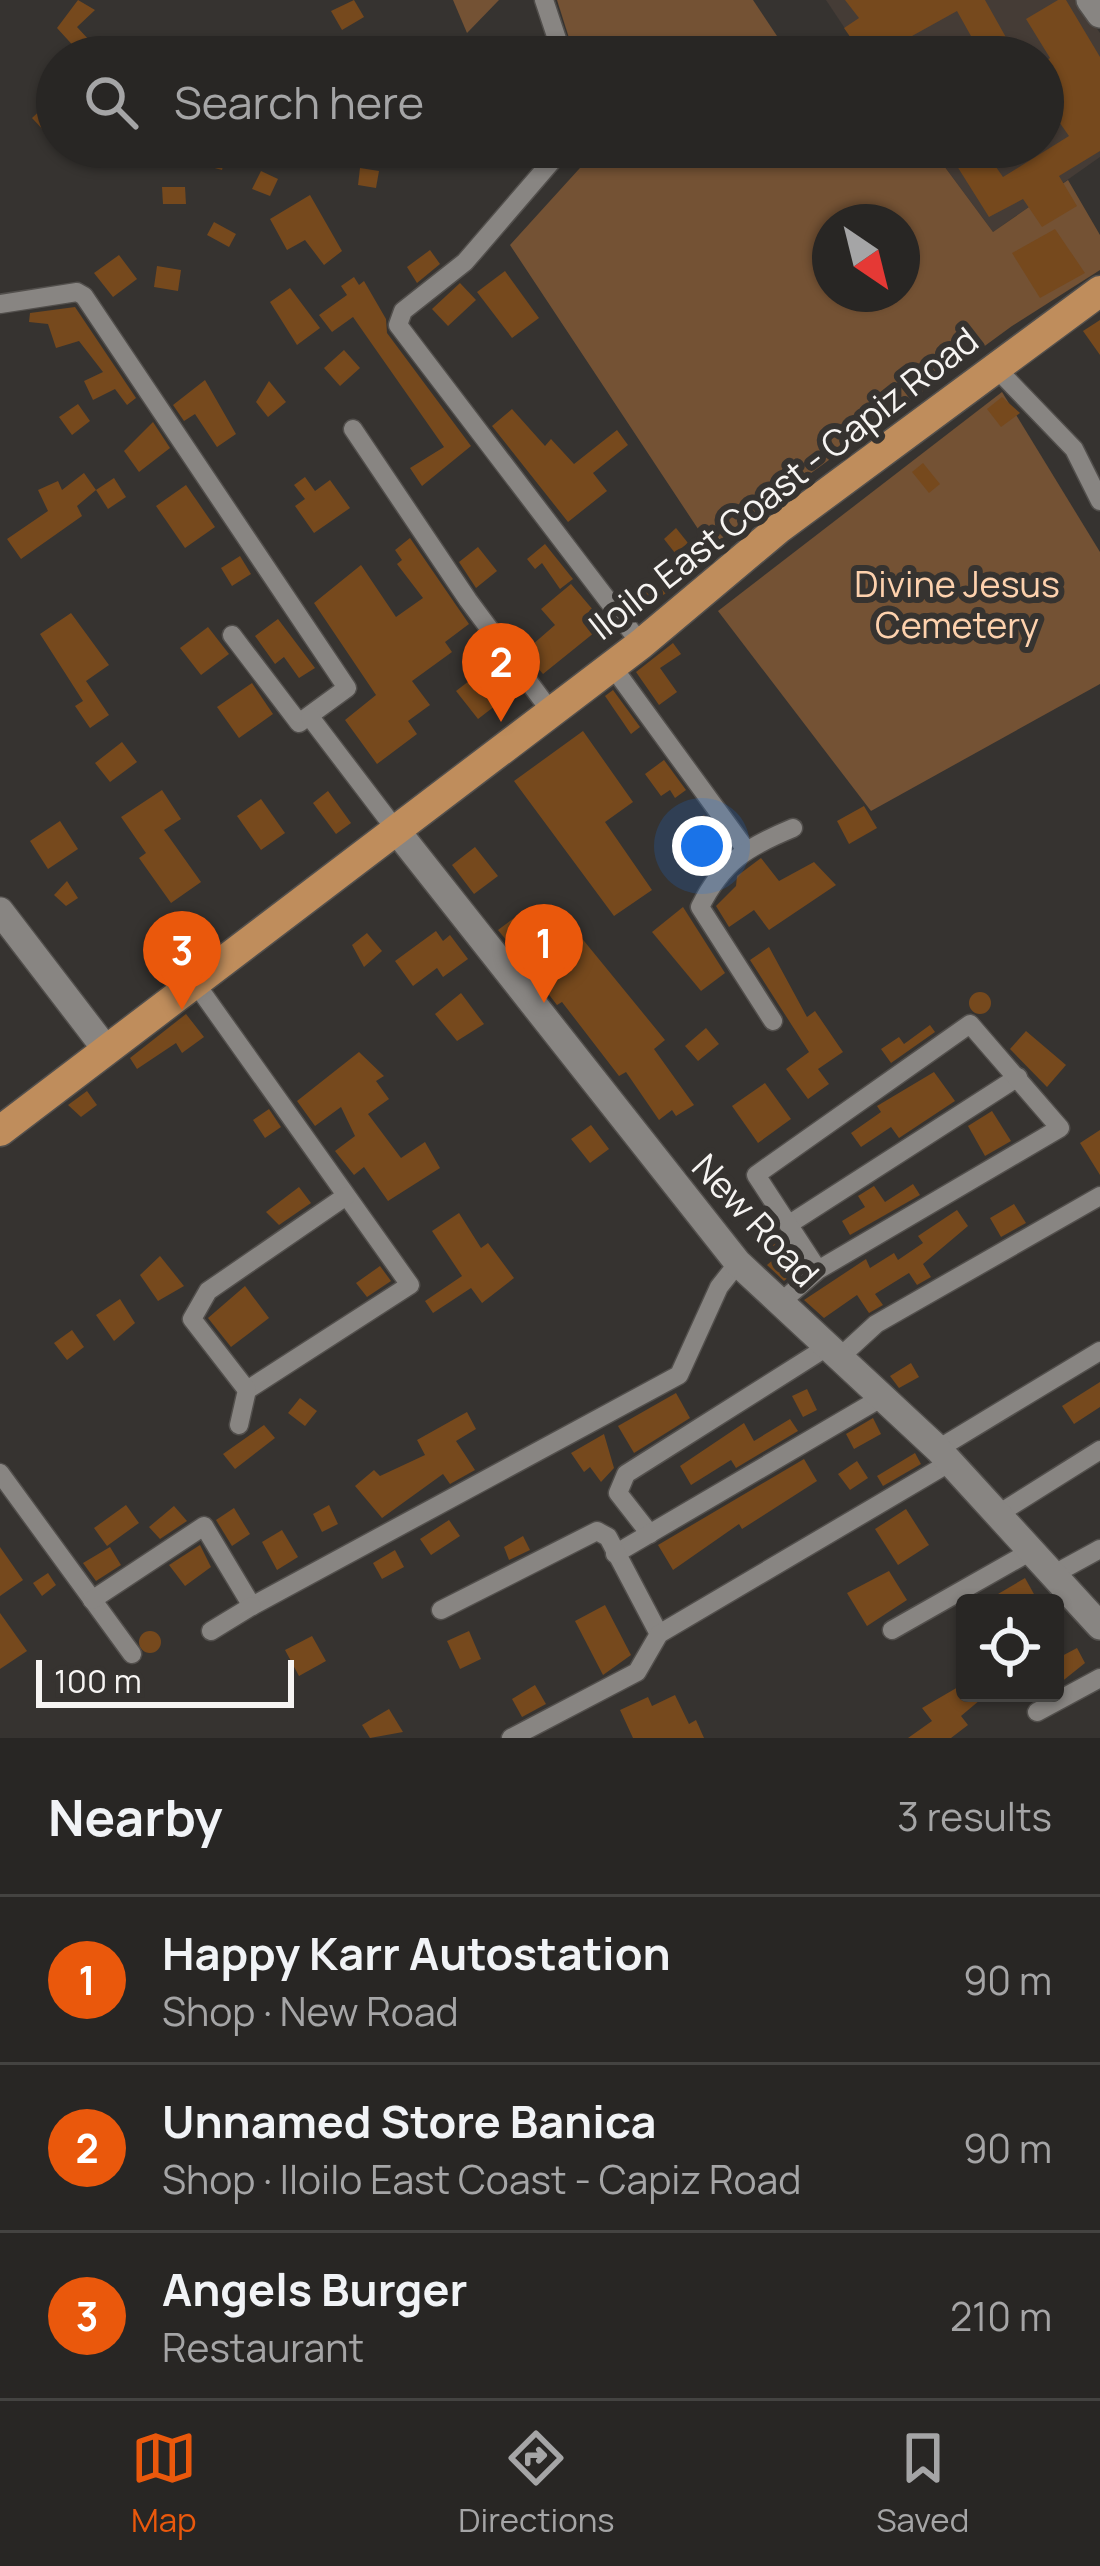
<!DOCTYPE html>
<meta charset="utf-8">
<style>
:root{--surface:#282624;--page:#302e2c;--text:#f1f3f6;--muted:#a5a5a6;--line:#444341;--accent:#ea580c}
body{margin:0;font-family:Manrope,sans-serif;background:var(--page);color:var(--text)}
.controls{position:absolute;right:36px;bottom:36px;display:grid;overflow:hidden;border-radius:12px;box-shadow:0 3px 9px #0004}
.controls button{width:108px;height:108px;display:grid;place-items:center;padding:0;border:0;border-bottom:3px solid var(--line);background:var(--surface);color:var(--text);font:60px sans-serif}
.compass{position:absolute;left:812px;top:204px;width:108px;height:108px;border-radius:50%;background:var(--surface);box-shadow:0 3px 9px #0004;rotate:145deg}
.scale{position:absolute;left:36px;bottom:30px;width:258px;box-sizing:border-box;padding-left:12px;border:6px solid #f6f4f2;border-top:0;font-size:33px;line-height:42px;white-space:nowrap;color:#f6f4f2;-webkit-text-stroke:9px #363330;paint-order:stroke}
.you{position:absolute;left:702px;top:846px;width:42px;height:42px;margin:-30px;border:9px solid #fff;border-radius:50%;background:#1a73e8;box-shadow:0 0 0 18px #1a73e833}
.badge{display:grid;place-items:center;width:78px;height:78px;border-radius:50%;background:var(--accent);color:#fff;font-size:39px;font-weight:700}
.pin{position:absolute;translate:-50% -99px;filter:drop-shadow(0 3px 6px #0008)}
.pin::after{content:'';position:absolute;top:63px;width:42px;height:36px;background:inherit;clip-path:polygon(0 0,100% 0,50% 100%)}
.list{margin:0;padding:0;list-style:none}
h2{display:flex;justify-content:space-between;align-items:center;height:156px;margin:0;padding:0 48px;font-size:51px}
h2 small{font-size:39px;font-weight:400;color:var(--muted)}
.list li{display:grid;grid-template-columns:78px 1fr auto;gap:36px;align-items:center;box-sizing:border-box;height:168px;padding:0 48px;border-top:3px solid var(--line)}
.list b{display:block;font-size:45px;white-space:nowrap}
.list p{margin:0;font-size:39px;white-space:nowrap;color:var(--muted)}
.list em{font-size:39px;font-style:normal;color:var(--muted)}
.icon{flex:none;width:66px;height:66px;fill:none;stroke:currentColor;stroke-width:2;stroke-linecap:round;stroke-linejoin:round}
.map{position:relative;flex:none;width:1100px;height:1738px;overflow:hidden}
.search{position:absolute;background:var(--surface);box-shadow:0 3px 9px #0004;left:36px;right:36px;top:36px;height:132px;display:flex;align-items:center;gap:30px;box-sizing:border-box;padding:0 42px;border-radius:66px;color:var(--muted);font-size:45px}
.sheet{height:660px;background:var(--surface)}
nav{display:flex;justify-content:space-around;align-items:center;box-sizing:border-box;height:168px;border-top:3px solid var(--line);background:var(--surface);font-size:33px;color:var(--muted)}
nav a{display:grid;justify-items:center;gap:6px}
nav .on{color:var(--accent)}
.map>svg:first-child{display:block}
</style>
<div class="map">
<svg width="1100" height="1738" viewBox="0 0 1100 1738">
<rect width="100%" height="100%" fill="#363330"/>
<polygon fill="#453c36" points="826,0 1077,0 1100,33 1100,157 993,232 930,147 1043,147 1043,57 864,57"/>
<g fill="#745234" fill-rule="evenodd">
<polygon points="453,0 499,0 467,33"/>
<polygon points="557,0 753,0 791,57 575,57"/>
<path d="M599,147H930L993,232L1068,180L1100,235V270L1012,326L710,547L510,245ZM830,222H902V294H830Z"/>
<polygon points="1002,392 1100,552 1100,684 871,811 718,611"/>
</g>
<g fill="#76491d">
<polygon points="78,0 95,10 77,27 90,41 78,51 57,28"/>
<polygon points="354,0 364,17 342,30 331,11"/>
<polygon points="845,0 985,0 1017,57 958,57 976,45 957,11 912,36 926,57 864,57 844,28 859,18"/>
<polygon points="1058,0 1066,0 1100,57 1100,151 1059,176 1077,206 1042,227 1023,199 989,217 945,147 982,147 1003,177 1069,136 1043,99 1043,63 1050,58 1026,19"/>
<polygon points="47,104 57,123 46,133 32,118"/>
<polygon points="176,147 201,152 195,166 172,157"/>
<polygon points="219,147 256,147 257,161 224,162 222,170 204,165 209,149 218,152"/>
<polygon points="360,168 379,171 376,188 358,185"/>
<polygon points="261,171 278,179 270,196 252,189"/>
<polygon points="162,187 185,187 186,204 163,204"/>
<polygon points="310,195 342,251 324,265 305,240 287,250 270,219"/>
<polygon points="214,222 236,234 229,247 207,235"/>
<polygon points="1055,229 1085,273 1040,298 1012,253"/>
<polygon points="430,250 440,264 417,283 407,267"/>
<polygon points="119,255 137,279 113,297 94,273"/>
<polygon points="157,266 181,270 178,291 154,287"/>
<polygon points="505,271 539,318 512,338 477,292"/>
<polygon points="354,277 359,285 364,281 386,319 387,333 471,446 422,486 410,468 444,447 353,317 332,332 319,315 347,295 341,286"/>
<polygon points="460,283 476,300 448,326 432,309"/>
<polygon points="290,288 320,328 297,345 270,302"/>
<polygon points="75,307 136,398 127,405 115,389 93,400 84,381 103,372 79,341 56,348 48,324 29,322 30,313"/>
<polygon points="1100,320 1100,355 1083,331"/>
<polygon points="344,350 360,368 340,386 324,368"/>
<polygon points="205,380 236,434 217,447 195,414 184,421 173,405"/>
<polygon points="269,381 286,402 268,417 256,402"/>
<polygon points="1002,397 1020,413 1001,427 987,409"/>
<polygon points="78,404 90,421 72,435 59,417"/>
<polygon points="512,409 545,446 551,439 574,464 617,430 628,445 593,473 607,491 568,522 492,426"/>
<polygon points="153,422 170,448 139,472 124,451"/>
<polygon points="923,463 940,484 929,493 912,472"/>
<polygon points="84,473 96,490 77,506 82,516 21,559 7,539 48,511 38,490 58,481 62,490"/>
<polygon points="305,477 315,491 330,480 350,508 314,533 295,506 305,499 294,485"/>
<polygon points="114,478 126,497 108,509 96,490"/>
<polygon points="186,485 215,527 185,548 156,506"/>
<polygon points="676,528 688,543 675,553 664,539"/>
<polygon points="410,538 469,624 445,642 452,652 412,681 430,705 408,721 417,734 377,764 345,720 376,695 314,603 361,565 396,617 423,598 397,564 402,560 395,550"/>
<polygon points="545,544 573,579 560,589 542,563 535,569 527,559"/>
<polygon points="478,547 497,571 476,588 459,562"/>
<polygon points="240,556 251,574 232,586 221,568"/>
<polygon points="669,573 678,584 650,605 642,595"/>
<polygon points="571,584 605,624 543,674 524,652 555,625 541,609"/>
<polygon points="71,613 109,665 86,681 109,715 90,728 75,706 83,701 40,634"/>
<polygon points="278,619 315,668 299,678 284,657 275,664 255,636"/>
<polygon points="208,627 229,654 201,675 180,648"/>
<polygon points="673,643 681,654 660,668 677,692 659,705 636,672"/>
<polygon points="496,660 517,689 478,719 456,691"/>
<polygon points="252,683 273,714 239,738 217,707"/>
<polygon points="613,690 640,727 631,734 605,696"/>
<polygon points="583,731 633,802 605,822 652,890 614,916 514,781"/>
<polygon points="122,742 137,762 110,782 95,763"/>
<polygon points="664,760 686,790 675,798 670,790 661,796 645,774"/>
<polygon points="162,790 181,819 164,830 201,882 171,903 139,858 146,853 121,817"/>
<polygon points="328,791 351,823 336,834 313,803"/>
<polygon points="261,799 285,833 261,850 237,816"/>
<polygon points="864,806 877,828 849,844 837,821"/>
<polygon points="704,815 726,845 694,867 679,832"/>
<polygon points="60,821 78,849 48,869 30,841"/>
<polygon points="475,847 498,876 474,894 452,865"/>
<polygon points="761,858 779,881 814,862 836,885 769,930 754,910 729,927 716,906 736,886 737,876"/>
<polygon points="67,881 78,898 66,906 54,895"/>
<polygon points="683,907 725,973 701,991 652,932"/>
<polygon points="527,908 540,925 511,946 498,930"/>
<polygon points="562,914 665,1040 654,1049 694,1105 676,1116 672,1110 659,1120 626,1072 619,1076 562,1002 557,1005 540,983 561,967 536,935"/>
<polygon points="436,931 443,941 450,935 468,959 443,977 437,968 413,986 395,961"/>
<polygon points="367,933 382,951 364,967 352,945"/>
<polygon points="769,947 807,1017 815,1011 843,1052 818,1069 829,1084 808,1099 786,1069 809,1052 750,960"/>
<circle cx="980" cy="1003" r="11"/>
<polygon points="461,993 484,1024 457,1041 435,1014"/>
<polygon points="186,1014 204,1037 182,1053 176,1043 137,1069 130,1058"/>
<polygon points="930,1025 935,1032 891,1063 881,1049 899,1037 904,1044"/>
<polygon points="706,1028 719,1044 698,1061 685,1046"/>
<polygon points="1026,1031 1066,1065 1047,1087 1010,1049"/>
<polygon points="359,1052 384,1076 376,1081 389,1099 368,1114 401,1158 425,1142 440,1168 388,1201 364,1167 354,1175 335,1151 355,1136 341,1107 315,1126 297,1101"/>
<polygon points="934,1072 955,1101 899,1138 891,1127 861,1147 851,1133 881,1112 877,1106"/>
<polygon points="765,1083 791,1119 758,1143 732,1106"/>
<polygon points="87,1091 97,1105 81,1117 68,1105"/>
<polygon points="269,1109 281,1127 265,1138 253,1120"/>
<polygon points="992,1111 1011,1141 985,1156 968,1126"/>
<polygon points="591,1125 609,1149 590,1163 571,1139"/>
<polygon points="1100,1130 1100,1175 1080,1143"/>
<polygon points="913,1184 920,1195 850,1235 842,1221 865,1207 858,1196 874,1186 885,1202"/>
<polygon points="299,1187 311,1203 279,1225 266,1212"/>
<polygon points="1014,1204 1026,1223 1001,1237 990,1218"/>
<polygon points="760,1209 782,1239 769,1252 743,1225"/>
<polygon points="957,1210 968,1226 923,1264 931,1277 917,1285 909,1273 875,1294 883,1305 869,1313 857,1295 824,1318 804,1300 866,1259 870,1268 894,1253 898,1260 923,1243 918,1236"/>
<polygon points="459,1213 481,1248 488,1243 514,1278 482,1303 471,1288 433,1313 425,1301 462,1276 432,1231"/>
<polygon points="781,1253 796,1271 784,1281 767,1265"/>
<polygon points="160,1256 184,1286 158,1301 140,1275"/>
<polygon points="380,1266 391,1281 367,1297 356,1283"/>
<polygon points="245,1286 269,1318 231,1347 208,1318"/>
<polygon points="120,1299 135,1323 114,1341 96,1315"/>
<polygon points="72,1330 84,1347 67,1360 54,1343"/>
<polygon points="911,1363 919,1377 899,1388 890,1376"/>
<polygon points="1100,1382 1100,1407 1074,1424 1062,1406"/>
<polygon points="807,1389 817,1410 803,1417 792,1396"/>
<polygon points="676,1393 690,1418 634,1453 618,1426"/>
<polygon points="300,1398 317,1411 305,1426 288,1413"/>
<polygon points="467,1412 476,1429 456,1441 475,1470 450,1484 443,1474 382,1518 355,1486 374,1470 380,1476 425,1455 417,1440"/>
<polygon points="873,1418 881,1434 854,1449 846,1434"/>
<polygon points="790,1419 798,1431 736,1468 731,1460 691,1485 680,1466 744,1423 754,1441"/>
<polygon points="264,1425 275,1438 235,1469 223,1454"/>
<polygon points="604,1434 614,1468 601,1482 590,1467 584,1472 571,1453"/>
<polygon points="915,1453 921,1464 883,1486 877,1476"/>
<polygon points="804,1459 817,1481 742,1529 739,1524 673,1570 658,1545"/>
<polygon points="857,1461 868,1478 850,1490 838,1474"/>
<polygon points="126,1505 139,1523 107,1546 94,1528"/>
<polygon points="329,1505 338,1524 322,1532 313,1514"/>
<polygon points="174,1506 187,1521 160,1539 149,1527"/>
<polygon points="234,1508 250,1534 232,1546 216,1520"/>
<polygon points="906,1509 929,1545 898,1565 875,1529"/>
<polygon points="449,1520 460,1536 431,1555 420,1539"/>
<polygon points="282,1530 298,1557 277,1570 262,1542"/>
<polygon points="523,1536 530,1550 509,1560 504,1547"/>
<polygon points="200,1545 211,1567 185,1586 169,1565"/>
<polygon points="0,1547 23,1580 0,1596"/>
<polygon points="110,1547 121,1565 96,1581 83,1563"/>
<polygon points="395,1550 404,1567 382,1579 373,1563"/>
<polygon points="889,1571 907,1600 867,1626 847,1593"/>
<polygon points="48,1573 56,1585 42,1596 33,1583"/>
<polygon points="1025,1578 1039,1603 1003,1603 998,1594"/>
<polygon points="605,1605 631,1655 603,1675 575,1621"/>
<polygon points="0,1613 27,1651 0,1669"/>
<polygon points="469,1631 481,1659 460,1669 447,1641"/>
<circle cx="150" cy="1642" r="11"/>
<polygon points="312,1636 326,1661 299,1676 285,1650"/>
<polygon points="1077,1648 1085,1663 1055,1687 1055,1649 1060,1657"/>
<polygon points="965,1683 965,1693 980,1700 961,1716 968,1725 951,1738 908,1738 932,1721 922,1708"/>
<polygon points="535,1685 546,1704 522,1717 512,1699"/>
<polygon points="675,1695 689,1724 696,1720 704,1738 633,1738 620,1710 648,1697 652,1706"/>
<polygon points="389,1709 403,1732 370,1738 362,1725"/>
</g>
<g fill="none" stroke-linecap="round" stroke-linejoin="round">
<defs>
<g id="street">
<polyline points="544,0 563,57"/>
<polyline points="564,147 465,262 403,311 398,325 641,644"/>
<polyline points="0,304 77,292 84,296 347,688 299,723 232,635"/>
<polyline points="996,368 1074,449 1100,501"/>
<polyline points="353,429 468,600 549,709"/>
<polyline points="612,666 744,847"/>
<polyline points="310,717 396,830"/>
<polyline points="196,984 410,1285 247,1390"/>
<path d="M773,1021L700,907C723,861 747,847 793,828"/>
<polyline points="791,1223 1018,1077"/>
<polyline points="781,1302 818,1270 1060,1128 970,1024 756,1175 818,1270"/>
<polyline points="839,1358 876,1324 1100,1196"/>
<polyline points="239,1425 247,1390 192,1319 208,1291 346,1196"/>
<polyline points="938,1449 1100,1351"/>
<polyline points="0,1473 132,1654"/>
<polyline points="995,1516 1100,1450"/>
<polyline points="650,1534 618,1493 626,1474 827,1347"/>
<polyline points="615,1554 881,1398"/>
<polyline points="1056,1573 1100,1549"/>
<polyline points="92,1600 204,1526 252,1606 679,1375 719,1287 738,1263"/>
<polyline points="441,1610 597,1531 608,1537 659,1634"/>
<polyline points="892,1630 1033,1550"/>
<polyline points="211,1631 252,1606"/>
<polyline points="1037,1712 1100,1678"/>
<polyline points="511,1738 637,1672 659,1634 949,1463"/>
</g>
<g id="secondary">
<polyline points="1090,0 1100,14"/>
<polyline points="396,830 738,1263 938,1449 1100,1626"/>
<polyline points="0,911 105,1048"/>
</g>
<polyline id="primary" points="0,1131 641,644 778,529 1100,291"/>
</defs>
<use href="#street" stroke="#524f4c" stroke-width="21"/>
<use href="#secondary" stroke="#524f4c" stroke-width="30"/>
<use href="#primary" stroke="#524f4c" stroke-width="33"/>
<use href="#street" stroke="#888582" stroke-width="18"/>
<use href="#secondary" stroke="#888582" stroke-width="27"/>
<use href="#primary" stroke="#bf8d5c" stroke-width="30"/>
</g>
<g text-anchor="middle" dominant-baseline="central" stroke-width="12" stroke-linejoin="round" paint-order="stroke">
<g font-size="36" fill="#f6f4f2" stroke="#363330">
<text transform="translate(783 483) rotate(-38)">Iloilo East Coast - Capiz Road</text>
<text transform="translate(756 1220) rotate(47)">New Road</text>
</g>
<g font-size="36" fill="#fdd1ad" stroke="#363330">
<text x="957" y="583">Divine Jesus<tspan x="957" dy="41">Cemetery</tspan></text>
</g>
</g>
</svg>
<div class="controls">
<button><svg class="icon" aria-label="locate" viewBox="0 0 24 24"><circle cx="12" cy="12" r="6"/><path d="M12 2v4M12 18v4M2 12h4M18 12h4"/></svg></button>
</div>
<svg class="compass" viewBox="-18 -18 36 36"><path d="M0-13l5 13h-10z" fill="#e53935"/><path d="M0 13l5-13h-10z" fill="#a5a5a6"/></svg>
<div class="scale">100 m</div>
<div class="you"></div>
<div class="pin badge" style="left:544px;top:1003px">1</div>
<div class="pin badge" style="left:501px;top:722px">2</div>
<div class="pin badge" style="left:182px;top:1010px">3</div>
<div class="search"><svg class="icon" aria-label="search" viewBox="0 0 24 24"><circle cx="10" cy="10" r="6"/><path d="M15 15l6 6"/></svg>Search here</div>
</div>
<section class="sheet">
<h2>Nearby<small>3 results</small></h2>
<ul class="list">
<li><span class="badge">1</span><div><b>Happy Karr Autostation</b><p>Shop · New Road</p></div><em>90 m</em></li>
<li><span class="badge">2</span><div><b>Unnamed Store Banica</b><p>Shop · Iloilo East Coast - Capiz Road</p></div><em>90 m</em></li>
<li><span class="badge">3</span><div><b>Angels Burger</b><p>Restaurant</p></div><em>210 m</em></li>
</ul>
</section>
<nav>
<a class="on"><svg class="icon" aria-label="map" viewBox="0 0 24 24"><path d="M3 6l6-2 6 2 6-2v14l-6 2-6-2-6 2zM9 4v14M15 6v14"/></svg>Map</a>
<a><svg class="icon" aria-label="directions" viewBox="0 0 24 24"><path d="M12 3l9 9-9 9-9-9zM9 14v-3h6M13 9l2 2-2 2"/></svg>Directions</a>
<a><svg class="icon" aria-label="saved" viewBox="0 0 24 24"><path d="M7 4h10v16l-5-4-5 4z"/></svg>Saved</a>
</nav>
